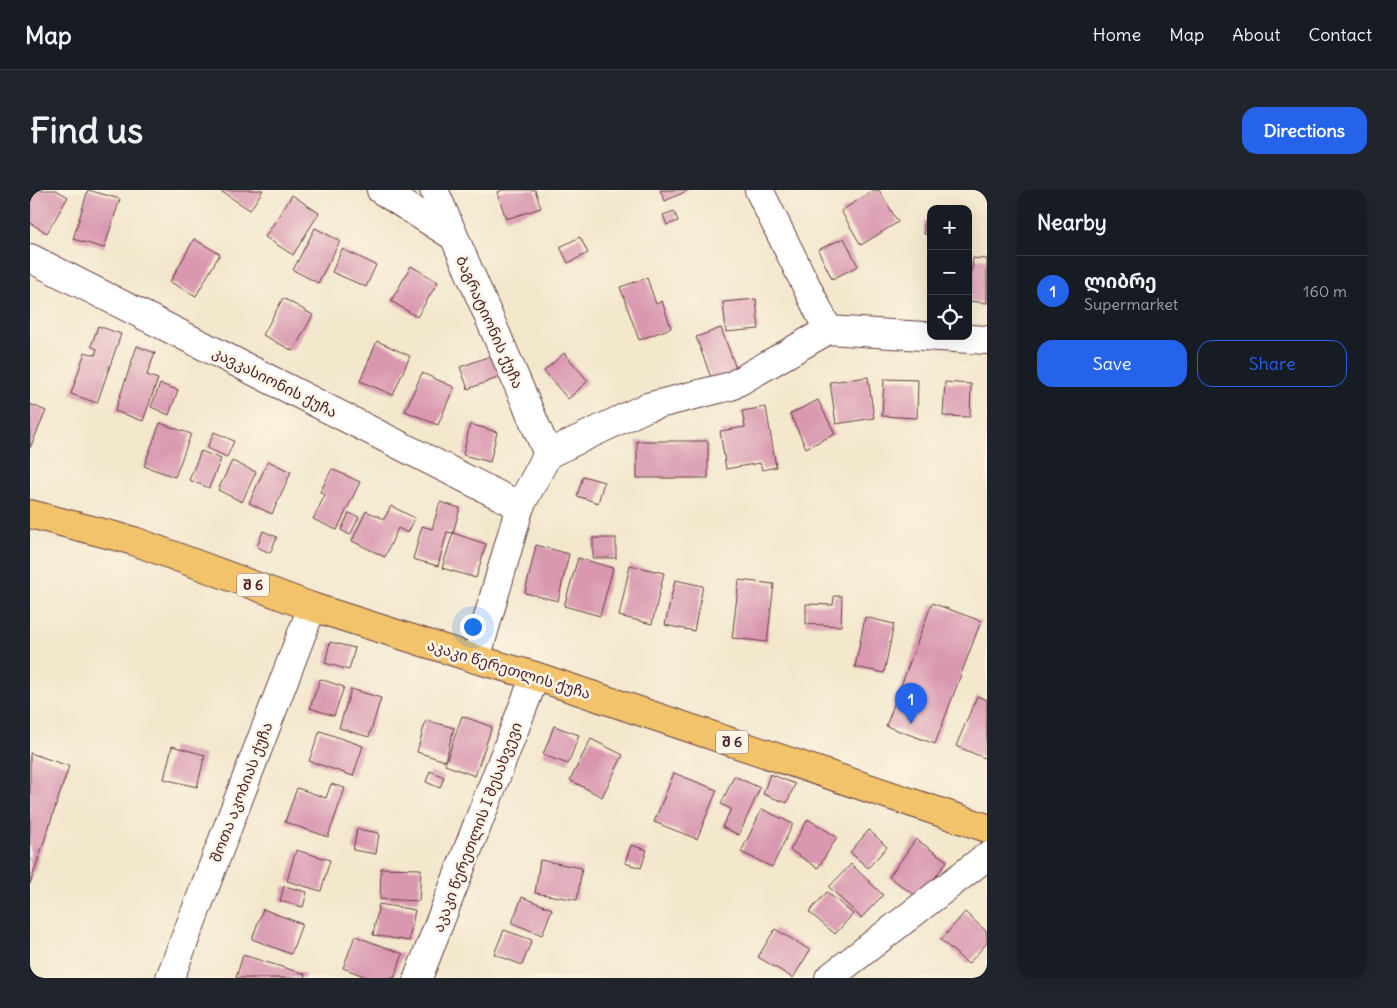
<!DOCTYPE html>
<meta charset="utf-8">
<style>
:root{--surface:#171b24;--page:#20242c;--text:#f1f3f6;--muted:#9ea1a6;--line:#363941;--accent:#2563eb}
body{margin:0;font-family:Delius,"Noto Sans Georgian",sans-serif;background:var(--page);color:var(--text)}
.controls{position:absolute;right:15px;top:15px;display:grid;overflow:hidden;border-radius:10px;box-shadow:0 5px 20px #0002}
.controls button{width:45px;height:45px;display:grid;place-items:center;padding:0;border:0;border-bottom:1px solid var(--line);background:var(--surface);color:var(--text);font:25px sans-serif}
.you{position:absolute;left:442px;top:436px;width:18px;height:18px;margin:-12px;border:4px solid #fff;border-radius:50%;background:#1a73e8;box-shadow:0 0 0 8px #1a73e833}
.badge{display:grid;place-items:center;width:32px;height:32px;border-radius:50%;background:var(--accent);color:#fff;font-size:16px;font-weight:700}
.pin{position:absolute;translate:-50% -41px;filter:drop-shadow(0 1px 2px #0008)}
.pin::after{content:'';position:absolute;top:26px;width:18px;height:15px;background:inherit;clip-path:polygon(0 0,100% 0,50% 100%)}
.list{margin:0;padding:0;list-style:none}
h2{display:flex;justify-content:space-between;align-items:center;height:65px;margin:0;padding:0 20px;font-size:21px}
h2 small{font-size:16px;font-weight:400;color:var(--muted)}
.list li{display:grid;grid-template-columns:32px 1fr auto;gap:15px;align-items:center;box-sizing:border-box;height:70px;padding:0 20px;border-top:1px solid var(--line)}
.list b{display:block;font-size:19px;white-space:nowrap}
.list p{margin:0;font-size:16px;white-space:nowrap;color:var(--muted)}
.list em{font-size:16px;font-style:normal;color:var(--muted)}
.actions{display:flex;gap:10px;padding:15px 20px}
.actions a{flex:1;padding:11px 0;border:1px solid var(--accent);border-radius:15px;text-align:center;font-size:18px;color:var(--accent)}
.actions .main{background:var(--accent);color:#fff}
.icon{flex:none;width:28px;height:28px;fill:none;stroke:currentColor;stroke-width:2;stroke-linecap:round;stroke-linejoin:round}
.map{position:relative;flex:none;width:957px;height:788px;overflow:hidden;border-radius:15px}
header{display:flex;align-items:center;gap:30px;box-sizing:border-box;height:70px;padding:0 25px;background:var(--surface);border-bottom:1px solid var(--line)}
header strong{font-size:24px}
nav{display:flex;gap:28px;margin-inline-start:auto;font-size:18px}
.intro{display:flex;align-items:center;justify-content:space-between;box-sizing:border-box;height:120px;padding:0 30px}
h1{margin:0;font-size:35px}
.button{padding:12px 22px;border-radius:15px;background:var(--accent);color:#fff;font-size:18px;font-weight:700}
main{display:flex;gap:30px;padding:0 30px}
aside{flex:1;background:var(--surface);border-radius:15px;box-shadow:0 5px 20px #0002}
.map>svg:first-child{display:block}
</style>
<header>
<strong>Map</strong>
<nav><a>Home</a><a>Map</a><a>About</a><a>Contact</a></nav>
</header>
<div class="intro"><h1>Find us</h1><a class="button">Directions</a></div>
<main>
<div class="map">
<svg width="957" height="788" viewBox="0 0 957 788">
<rect width="100%" height="100%" fill="#fcf5e5"/>
<filter id="ink" filterUnits="userSpaceOnUse"><feTurbulence type="fractalNoise" baseFrequency=".02" numOctaves="2"/><feDisplacementMap in="SourceGraphic" scale="10" xChannelSelector="R" yChannelSelector="G"/><feConvolveMatrix kernelMatrix="1 2 1 2 8 2 1 2 1" color-interpolation-filters="sRGB"/></filter>
<filter id="wash" filterUnits="userSpaceOnUse"><feTurbulence type="fractalNoise" baseFrequency=".0096" numOctaves="4" result="noise"/><feDisplacementMap in="SourceGraphic" scale="20" xChannelSelector="R" yChannelSelector="G"/><feGaussianBlur stdDeviation="1.12" result="paint"/><feColorMatrix in="noise" values="0 0 0 0 0 0 0 0 0 0 0 0 0 0 0 0 0 1.4 0 .05"/><feComposite in="paint" operator="in"/></filter>
<g filter="url(#wash)">
<rect width="100%" height="100%" fill="#f3e7cc"/>
<g id="blocks">
<g fill="#d998b0">
<polygon points="0,0 26,0 38,7 17,43 0,33"/>
<polygon points="58,0 90,9 74,58 43,49"/>
<polygon points="189,0 233,0 220,20"/>
<polygon points="473,0 505,0 511,18 476,29 467,2"/>
<polygon points="630,0 659,0 635,11"/>
<polygon points="844,0 849,0 868,32 831,55 811,21"/>
<polygon points="262,5 289,23 263,65 235,47"/>
<polygon points="644,21 648,31 637,35 633,25"/>
<polygon points="894,31 901,31 901,45 894,44"/>
<polygon points="285,38 310,51 288,93 263,80"/>
<polygon points="550,47 558,63 538,73 530,57"/>
<polygon points="814,48 828,76 802,89 788,60"/>
<polygon points="164,49 190,64 166,106 140,92"/>
<polygon points="312,59 346,75 336,97 302,82"/>
<polygon points="943,68 957,69 957,113 939,111"/>
<polygon points="381,76 408,92 387,127 361,111"/>
<polygon points="617,88 626,114 632,111 641,138 609,150 590,97"/>
<polygon points="253,108 283,125 263,161 233,145"/>
<polygon points="726,109 729,139 696,142 693,112"/>
<polygon points="68,136 91,144 67,213 41,204 55,162 65,165 67,159 61,156"/>
<polygon points="691,138 707,181 682,190 666,147"/>
<polygon points="347,151 380,166 363,205 330,191"/>
<polygon points="107,156 125,163 117,185 128,189 113,231 85,221"/>
<polygon points="534,163 558,191 538,209 514,181"/>
<polygon points="463,165 470,187 438,199 430,177"/>
<polygon points="392,183 424,197 408,235 375,221"/>
<polygon points="838,187 844,228 806,234 800,192"/>
<polygon points="854,189 888,190 887,228 852,226"/>
<polygon points="915,192 941,194 940,227 913,226"/>
<polygon points="130,194 148,200 139,225 121,217"/>
<polygon points="788,210 805,244 776,258 760,224"/>
<polygon points="0,214 16,221 0,258"/>
<polygon points="736,217 746,277 732,280 730,273 696,279 690,241 715,237 712,221"/>
<polygon points="130,233 161,244 145,287 114,276"/>
<polygon points="440,234 467,242 460,272 433,265"/>
<polygon points="184,242 204,251 197,267 177,258"/>
<rect x="607" y="251" width="71" height="37"/>
<polygon points="171,261 191,269 179,298 159,290"/>
<polygon points="202,271 226,282 212,312 188,300"/>
<polygon points="238,271 261,282 242,324 219,313"/>
<polygon points="302,279 330,292 307,340 283,329 295,305 290,302"/>
<polygon points="553,286 574,292 568,313 547,306"/>
<polygon points="410,312 430,318 423,343 417,342 408,376 383,369 392,336 402,339"/>
<polygon points="361,316 385,328 378,343 368,338 355,367 322,351 336,321 354,329"/>
<polygon points="319,323 329,327 320,345 311,340"/>
<polygon points="233,341 247,347 240,363 227,357"/>
<polygon points="423,343 456,354 446,388 412,378"/>
<rect x="563" y="348" width="23" height="20"/>
<polygon points="506,355 539,364 528,411 495,403"/>
<polygon points="548,368 583,378 570,426 534,416"/>
<polygon points="600,375 634,383 622,434 589,426"/>
<polygon points="645,390 673,396 664,441 635,435"/>
<polygon points="709,390 744,394 737,452 702,448"/>
<polygon points="804,406 812,406 811,436 776,434 776,414 803,415"/>
<polygon points="902,413 951,431 905,554 856,536"/>
<polygon points="835,427 864,434 854,483 825,477"/>
<polygon points="300,452 325,458 319,480 295,473"/>
<polygon points="290,489 314,497 304,526 280,518"/>
<polygon points="321,499 351,508 339,547 309,538"/>
<polygon points="947,506 957,510 957,569 926,556"/>
<polygon points="432,526 462,537 445,586 415,575"/>
<polygon points="396,530 424,538 415,571 387,562"/>
<polygon points="524,536 549,545 538,574 513,565"/>
<polygon points="290,541 333,556 323,586 279,571"/>
<polygon points="561,549 593,565 572,607 540,590"/>
<polygon points="142,556 175,565 167,597 134,589"/>
<polygon points="0,563 39,576 0,694"/>
<polygon points="400,581 414,587 410,598 396,592"/>
<polygon points="644,583 687,600 667,649 624,632"/>
<polygon points="740,584 765,594 757,613 733,604"/>
<polygon points="704,586 730,598 709,645 692,637 701,619 691,614"/>
<polygon points="301,594 315,598 298,647 255,632 267,598 296,608"/>
<polygon points="732,619 763,634 742,677 711,662"/>
<polygon points="778,629 807,647 788,678 760,660"/>
<polygon points="327,639 349,643 346,664 323,660"/>
<polygon points="839,640 857,657 838,678 820,662"/>
<polygon points="886,649 917,671 890,709 859,687"/>
<polygon points="601,655 617,660 611,678 595,673"/>
<polygon points="266,660 300,670 291,701 257,691"/>
<polygon points="510,670 552,678 547,710 505,703"/>
<polygon points="821,674 853,705 831,728 799,697"/>
<polygon points="351,678 391,679 389,711 350,709"/>
<polygon points="254,696 277,702 273,717 250,711"/>
<polygon points="797,702 823,724 805,744 779,722"/>
<polygon points="492,707 522,719 512,745 482,733"/>
<polygon points="349,714 385,720 379,751 343,745"/>
<polygon points="233,719 272,734 261,764 222,749"/>
<polygon points="935,722 957,742 957,753 938,774 911,750"/>
<polygon points="745,739 780,760 763,788 728,767"/>
<polygon points="474,740 502,750 492,775 464,764"/>
<polygon points="325,746 373,764 364,788 339,788 313,778"/>
<polygon points="213,765 275,784 274,788 206,788"/>
</g>
</g>
</g>
<g filter="url(#ink)">
<use href="#blocks" fill-opacity="0" stroke="#633d43" stroke-width="1"/>
<g fill="none" stroke-linecap="round" stroke-linejoin="round">
<defs>
<g id="minor">
<polyline points="351,0 423,46"/>
<polyline points="404,0 518,264"/>
<polyline points="729,0 798,140"/>
<polyline points="0,68 490,316"/>
<polyline points="446,469 490,316 518,264 617,217 701,196 798,140 957,150"/>
<polyline points="140,788 282,417"/>
<polyline points="388,788 505,486"/>
<polyline points="799,788 957,666"/>
</g>
<polyline id="major" points="0,324 104,351 282,417 446,469 505,486 957,638"/>
</defs>
<use href="#minor" stroke="#633d43" stroke-width="30"/>
<use href="#major" stroke="#633d43" stroke-width="30"/>
<use href="#minor" stroke="#fff" stroke-width="28"/>
<use href="#major" stroke="#f2c36a" stroke-width="28"/>
</g>
</g>
<g text-anchor="middle" dominant-baseline="central" stroke-width="5" stroke-linejoin="round" paint-order="stroke">
<g fill="#fcf5e5" stroke="#7f5f63" stroke-width="1">
<rect x="207" y="383.5" width="32" height="23" rx="4"/>
<rect x="686" y="540.5" width="32" height="23" rx="4"/>
</g>
<g font-size="14" font-weight="bold" fill="#4a1f2b">
<text x="223" y="395">შ 6</text>
<text x="702" y="552">შ 6</text>
</g>
<g font-size="15" fill="#4a1f2b" stroke="#fcf5e5">
<text transform="translate(460 132) rotate(66)">ბაგრატიონის ქუჩა</text>
<text transform="translate(245 192) rotate(27)">კავკასიონის ქუჩა</text>
<text transform="translate(479 479) rotate(17)">აკაკი წერეთლის ქუჩა</text>
<text transform="translate(211 602) rotate(-69)">შოთა აკობიას ქუჩა</text>
<text transform="translate(447 637) rotate(-69)">აკაკი წერეთლის I შესახვევი</text>
</g>
</g>
</svg>
<div class="controls">
<button>+</button>
<button>−</button>
<button><svg class="icon" aria-label="locate" viewBox="0 0 24 24"><circle cx="12" cy="12" r="6"/><path d="M12 2v4M12 18v4M2 12h4M18 12h4"/></svg></button>
</div>
<div class="you"></div>
<div class="pin badge" style="left:881px;top:534px">1</div>
</div>
<aside>
<h2>Nearby<small></small></h2>
<ul class="list">
<li><span class="badge">1</span><div><b>ლიბრე</b><p>Supermarket</p></div><em>160 m</em></li>
</ul>
<div class="actions"><a class="main">Save</a><a>Share</a></div>
</aside>
</main>
